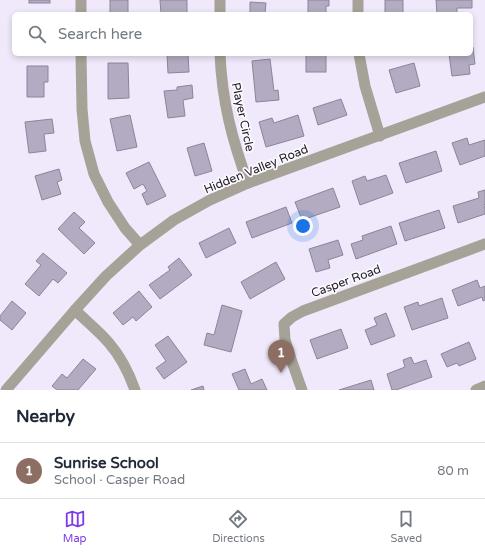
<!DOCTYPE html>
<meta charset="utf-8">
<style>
:root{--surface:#fff;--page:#f6f6f7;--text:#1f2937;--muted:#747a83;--line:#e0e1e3;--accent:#7c3aed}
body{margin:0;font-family:"Varela Round",sans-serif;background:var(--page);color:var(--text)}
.you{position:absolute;left:303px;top:226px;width:14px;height:14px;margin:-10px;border:3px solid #fff;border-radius:50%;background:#1a73e8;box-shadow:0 0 0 6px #1a73e833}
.badge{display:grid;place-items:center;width:26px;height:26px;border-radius:50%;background:var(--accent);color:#fff;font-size:13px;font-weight:700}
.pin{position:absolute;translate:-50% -33px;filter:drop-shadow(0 1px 2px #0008)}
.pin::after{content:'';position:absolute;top:21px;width:14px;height:12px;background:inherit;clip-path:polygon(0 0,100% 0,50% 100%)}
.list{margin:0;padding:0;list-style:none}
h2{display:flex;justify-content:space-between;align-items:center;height:52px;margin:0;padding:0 16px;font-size:17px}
h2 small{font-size:13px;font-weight:400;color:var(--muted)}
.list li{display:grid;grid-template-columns:26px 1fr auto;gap:12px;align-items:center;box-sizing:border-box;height:56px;padding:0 16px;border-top:1px solid var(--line)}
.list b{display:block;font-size:15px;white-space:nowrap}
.list p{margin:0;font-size:13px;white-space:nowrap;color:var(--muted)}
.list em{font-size:13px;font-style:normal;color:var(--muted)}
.icon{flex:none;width:22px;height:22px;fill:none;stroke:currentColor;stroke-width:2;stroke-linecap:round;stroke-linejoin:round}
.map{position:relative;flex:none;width:485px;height:390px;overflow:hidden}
.search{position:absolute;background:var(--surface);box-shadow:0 2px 6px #0003;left:12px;right:12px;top:12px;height:44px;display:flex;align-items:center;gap:10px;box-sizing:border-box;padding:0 14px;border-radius:6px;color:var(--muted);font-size:15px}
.sheet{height:108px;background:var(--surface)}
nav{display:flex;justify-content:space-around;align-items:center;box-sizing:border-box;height:56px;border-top:1px solid var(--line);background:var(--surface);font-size:11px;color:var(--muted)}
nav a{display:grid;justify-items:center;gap:2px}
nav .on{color:var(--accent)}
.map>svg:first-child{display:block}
</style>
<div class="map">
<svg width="485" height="390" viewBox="0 0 485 390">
<rect width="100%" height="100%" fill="#f0e9fc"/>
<g fill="#b3abc1" stroke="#8c8499">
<rect x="29" y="0" width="21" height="3"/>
<rect x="110" y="0" width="18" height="14"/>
<polygon points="160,0 187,0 187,14 161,14"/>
<polygon points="308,0 329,0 329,6 326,6 326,14 308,14"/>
<rect x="385" y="0" width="18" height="14"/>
<polygon points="436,0 472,0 472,8 457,8 457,14 437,14"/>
<polygon points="250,2 266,3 265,13 270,14 250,14"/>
<polygon points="473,47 475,64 469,65 470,74 452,76 449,54 471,54 471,48"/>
<polygon points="167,54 188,54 189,72 168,73"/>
<rect x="306" y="54" width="20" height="18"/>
<polygon points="270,59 274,91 278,90 279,100 256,102 252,61"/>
<polygon points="108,63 128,63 129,98 108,99"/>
<polygon points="414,63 420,86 396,93 389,70"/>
<polygon points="27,66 48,66 48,82 44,82 44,97 27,97"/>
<polygon points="192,85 193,98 183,100 185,116 168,118 164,91 177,90 177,87"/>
<polygon points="341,99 347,115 318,125 313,108"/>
<polygon points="130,115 137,147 117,151 110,119"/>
<polygon points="298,115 304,136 266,147 259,122 272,118 274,123"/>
<polygon points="52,119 54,133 44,134 46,151 29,153 25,122"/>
<polygon points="467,138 469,145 485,140 485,156 460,165 452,143"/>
<polygon points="204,143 212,171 195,176 187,148"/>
<polygon points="436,151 442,171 406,183 399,163"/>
<polygon points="149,162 166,196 147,205 142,194 147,191 143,184 134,189 126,173"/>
<polygon points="59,169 62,180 57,182 61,194 42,200 35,176"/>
<polygon points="386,175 393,193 360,205 352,181 365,176 367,181"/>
<polygon points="333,188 340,207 302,220 295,202"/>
<polygon points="485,190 485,204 484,205 485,209 485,214 458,223 453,206 479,198 478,192"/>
<polygon points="286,207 292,223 252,238 246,222"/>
<polygon points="439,210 445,228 405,241 399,223"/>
<polygon points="74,212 85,222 79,228 95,243 84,254 58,229"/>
<polygon points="391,226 397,244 356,259 351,244 363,240 362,236"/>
<polygon points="229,228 236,243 206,258 199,243"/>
<polygon points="338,240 343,255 328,260 330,268 316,272 309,249"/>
<polygon points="43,253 67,273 58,283 53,279 39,296 25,284 41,265 36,261"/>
<polygon points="179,258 192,275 160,299 149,285 170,270 168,267"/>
<polygon points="276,262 285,279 250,299 241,282"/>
<polygon points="477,280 480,288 485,286 485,300 483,301 482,297 458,306 452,290"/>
<polygon points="139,291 152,307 136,321 133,317 123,325 113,313"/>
<polygon points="442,298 448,318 412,330 404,307 418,302 419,306"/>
<polygon points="12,301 26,313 12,330 0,320 0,316"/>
<polygon points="222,305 242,311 231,352 204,345 207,333 214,335"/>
<polygon points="386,313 395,336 371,345 365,330 377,325 374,318"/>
<polygon points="341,329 348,348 317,359 310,340"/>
<polygon points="168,336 187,362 164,379 156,368 166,361 155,345"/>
<polygon points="469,342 476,359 459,366 457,363 447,367 441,354"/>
<polygon points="411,357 414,364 426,360 432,377 396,390 392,390 387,374 405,367 403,360"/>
<polygon points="83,359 96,369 78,390 57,390 52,386 62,374 67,378"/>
<polygon points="245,369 251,384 262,379 267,390 239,390 232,374"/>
<polygon points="371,380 374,390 339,390"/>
<polygon points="203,386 204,390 191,390"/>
</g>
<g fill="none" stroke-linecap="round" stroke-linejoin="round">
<g stroke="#a7a298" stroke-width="11">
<polyline points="81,0 81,14"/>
<polyline points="220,0 220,14"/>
<polyline points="358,14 358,0"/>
<polyline points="81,54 82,109 85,141 94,174 108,202 125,228 140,245"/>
<path d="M220,54C222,101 232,140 248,183"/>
<polyline points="359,54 365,86 380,136"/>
<path d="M75,310C86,321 99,331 109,343C121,357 129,373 135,390"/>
<polyline points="302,390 291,359 285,340 284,324 292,317 303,311 485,244"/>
<polyline points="476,390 485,386"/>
</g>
<polyline stroke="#a7a298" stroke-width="11" points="6,390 75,310 106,276 140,245 174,220 210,200 248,183 485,97"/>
</g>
<g text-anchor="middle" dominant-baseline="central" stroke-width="3.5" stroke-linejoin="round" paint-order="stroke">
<g font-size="12" fill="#1e1b23" stroke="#fbf9fe">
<text transform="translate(243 117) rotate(78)">Player Circle</text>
<text transform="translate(256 169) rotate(-22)">Hidden Valley Road</text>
<text transform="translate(346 281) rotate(-20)">Casper Road</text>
</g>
</g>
</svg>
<div class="you"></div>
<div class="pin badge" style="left:281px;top:373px;background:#8d6e63">1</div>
<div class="search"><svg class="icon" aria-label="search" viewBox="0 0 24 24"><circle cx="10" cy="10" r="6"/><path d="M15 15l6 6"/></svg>Search here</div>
</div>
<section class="sheet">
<h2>Nearby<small></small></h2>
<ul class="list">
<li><span class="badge" style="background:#8d6e63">1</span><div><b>Sunrise School</b><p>School · Casper Road</p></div><em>80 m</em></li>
</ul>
</section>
<nav>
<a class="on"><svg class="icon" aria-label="map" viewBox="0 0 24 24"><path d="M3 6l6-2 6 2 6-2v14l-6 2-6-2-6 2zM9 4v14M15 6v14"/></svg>Map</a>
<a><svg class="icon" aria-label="directions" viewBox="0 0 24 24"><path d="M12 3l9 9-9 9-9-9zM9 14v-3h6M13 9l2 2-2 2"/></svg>Directions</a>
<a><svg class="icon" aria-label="saved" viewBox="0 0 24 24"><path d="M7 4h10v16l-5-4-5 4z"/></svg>Saved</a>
</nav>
